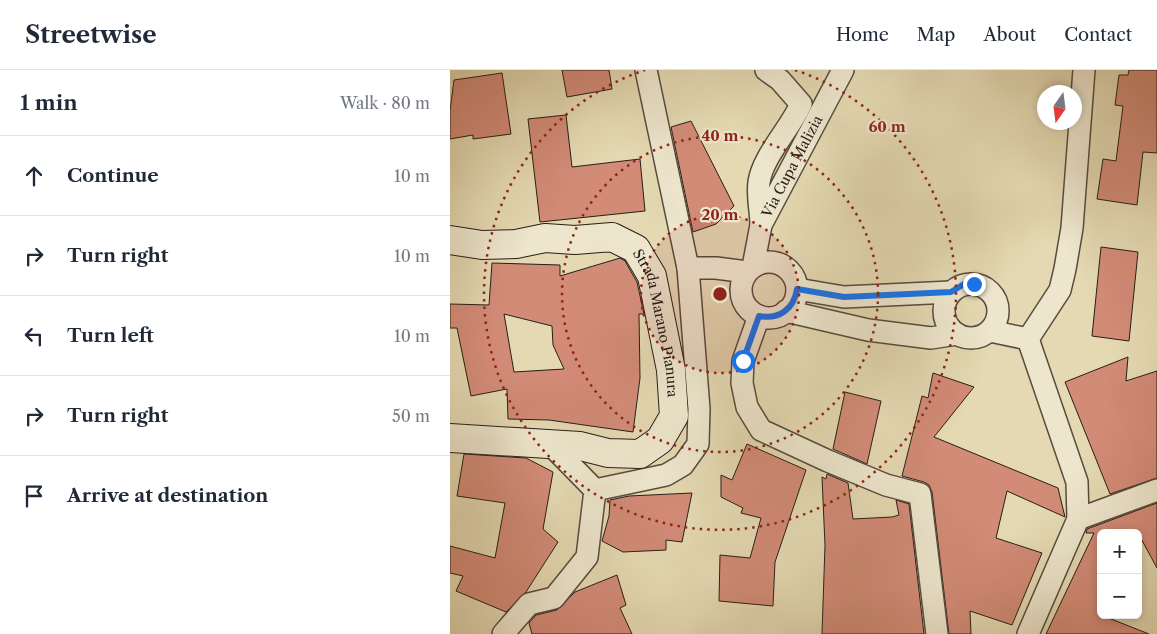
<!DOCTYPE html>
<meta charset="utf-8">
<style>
:root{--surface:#fff;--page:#f6f6f7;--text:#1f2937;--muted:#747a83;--line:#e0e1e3}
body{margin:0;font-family:"Libre Caslon Text",serif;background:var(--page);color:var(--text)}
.controls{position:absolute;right:15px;bottom:15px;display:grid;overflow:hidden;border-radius:8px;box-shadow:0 2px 8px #0003}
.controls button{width:45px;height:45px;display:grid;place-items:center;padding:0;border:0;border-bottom:1px solid var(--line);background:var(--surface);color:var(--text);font:25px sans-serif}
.compass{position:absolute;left:587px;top:15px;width:45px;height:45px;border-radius:50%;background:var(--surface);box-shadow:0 2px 8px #0003;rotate:194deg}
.stop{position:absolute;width:15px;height:15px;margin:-11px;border:4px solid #1a73e8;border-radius:50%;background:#fff}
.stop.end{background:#1a73e8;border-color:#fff;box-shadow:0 1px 5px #0008}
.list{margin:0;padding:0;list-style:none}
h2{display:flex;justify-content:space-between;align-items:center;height:65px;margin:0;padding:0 20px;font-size:21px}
h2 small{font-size:16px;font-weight:400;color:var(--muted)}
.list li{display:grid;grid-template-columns:32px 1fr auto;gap:15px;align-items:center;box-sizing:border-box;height:80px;padding:0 20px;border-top:1px solid var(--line)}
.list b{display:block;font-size:19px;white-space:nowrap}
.list em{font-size:16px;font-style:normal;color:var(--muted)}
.icon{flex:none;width:28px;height:28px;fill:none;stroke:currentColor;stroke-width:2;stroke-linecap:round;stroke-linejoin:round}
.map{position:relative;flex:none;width:707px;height:564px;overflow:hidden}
header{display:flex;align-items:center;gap:30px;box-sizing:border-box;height:70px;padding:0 25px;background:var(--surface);border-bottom:1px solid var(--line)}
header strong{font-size:24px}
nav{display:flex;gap:28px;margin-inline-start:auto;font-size:18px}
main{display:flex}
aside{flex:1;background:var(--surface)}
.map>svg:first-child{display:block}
</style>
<header>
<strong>Streetwise</strong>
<nav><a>Home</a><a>Map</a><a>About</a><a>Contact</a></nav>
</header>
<main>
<aside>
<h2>1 min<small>Walk · 80 m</small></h2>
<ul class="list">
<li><svg class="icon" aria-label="ahead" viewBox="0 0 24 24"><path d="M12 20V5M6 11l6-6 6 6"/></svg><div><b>Continue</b></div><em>10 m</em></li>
<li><svg class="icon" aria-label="right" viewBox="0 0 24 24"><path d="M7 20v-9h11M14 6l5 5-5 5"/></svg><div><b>Turn right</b></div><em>10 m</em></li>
<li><svg class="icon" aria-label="left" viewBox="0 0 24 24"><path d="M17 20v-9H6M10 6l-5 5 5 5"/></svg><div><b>Turn left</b></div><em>10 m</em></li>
<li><svg class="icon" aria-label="right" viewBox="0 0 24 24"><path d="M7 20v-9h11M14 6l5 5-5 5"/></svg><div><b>Turn right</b></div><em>50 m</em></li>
<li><svg class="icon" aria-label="arrive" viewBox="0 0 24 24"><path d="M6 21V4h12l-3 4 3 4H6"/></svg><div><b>Arrive at destination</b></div></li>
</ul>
</aside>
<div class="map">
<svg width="707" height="564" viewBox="0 0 707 564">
<rect width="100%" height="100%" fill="#e4d9b2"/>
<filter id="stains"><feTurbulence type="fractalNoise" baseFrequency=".004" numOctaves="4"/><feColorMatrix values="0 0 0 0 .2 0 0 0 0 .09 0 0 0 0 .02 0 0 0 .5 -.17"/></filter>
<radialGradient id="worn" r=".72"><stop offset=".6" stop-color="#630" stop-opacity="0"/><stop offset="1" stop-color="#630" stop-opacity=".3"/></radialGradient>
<g fill="#d28b77" stroke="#281d18" fill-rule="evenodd">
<polygon points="112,0 159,0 162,19 117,27"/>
<polygon points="679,0 707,0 707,83 693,82 687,135 647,129 653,89 666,91 673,36 665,35 669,5 678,5"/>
<polygon points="52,3 61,64 23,69 23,65 0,69 0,41 4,10"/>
<polygon points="116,45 122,97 190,89 195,141 90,152 78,49"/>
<polygon points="241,51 284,136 266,154 243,162 221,57"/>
<polygon points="651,177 688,182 679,271 642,266"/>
<path d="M170,188L175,191L187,212L194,244H189L190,308L183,362L99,350L58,349L57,319L21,326L7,258H0V234L39,235L42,193L110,195V206ZM54,244L102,256L103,275L114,299L64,302Z"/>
<polygon points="678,287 676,311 707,301 707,408 660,424 615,312"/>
<polygon points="483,303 524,317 484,367 608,418 615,447 557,421 546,468 592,483 562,555 520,541 521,564 499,564 482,422 479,415 474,412 452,406 472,326 478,328"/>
<polygon points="395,322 431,331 417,394 383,379"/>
<polygon points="297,374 356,400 325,492 323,536 269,531 270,485 300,488 311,448 291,443 293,438 271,427 271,405 282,410"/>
<polygon points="14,384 76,388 103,402 93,459 108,472 76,522 56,542 6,521 13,506 0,503 0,476 45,488 55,433 7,426"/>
<polygon points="377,404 398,413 403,449 442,447 449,445 446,430 459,434 474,564 372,564 375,475 372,407 376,409"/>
<polygon points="242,423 232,472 216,470 216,480 173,482 152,471 159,446 160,430 179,426"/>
<polygon points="707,433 707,498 688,463 651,463 651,545 699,564 596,564 644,463 636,463 637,459"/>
<polygon points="167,505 176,535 170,538 182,564 82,564 79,553 86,545 107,540 125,522"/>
</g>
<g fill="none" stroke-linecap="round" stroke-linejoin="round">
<defs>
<g id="street">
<polyline points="196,0 238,198"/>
<path d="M311,155C311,142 307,126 309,112C313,86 340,59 351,34L330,10L316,0"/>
<circle cx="319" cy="220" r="28"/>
<path id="s1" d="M303,197L311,155L393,0"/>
<circle cx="521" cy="241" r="27"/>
<polyline points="347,219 394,227 501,222"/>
<polyline points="336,241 418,260 481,268 507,264"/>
<polyline points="309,246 293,291 292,313 297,337 311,360 378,391 436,415 470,424 487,564"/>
<polyline points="540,261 578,269 610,220 615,199 622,158 634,0"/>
<polyline points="578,269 627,412 628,449 578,564"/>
<polyline points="145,420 216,405 233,395 248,374 249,339 238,198 266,198 297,202"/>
<polyline points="628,449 707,420"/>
<polyline points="53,564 79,534 104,528 137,487 145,420 100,374"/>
</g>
<g id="secondary">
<path id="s2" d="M0,170L32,175L66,174L95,168L125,170L162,167L186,179L202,206L221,300L224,346L210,370L190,384L158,383L130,376L0,368"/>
</g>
</defs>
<use href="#street" stroke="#574c3e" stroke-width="24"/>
<use href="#secondary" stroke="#281d18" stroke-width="30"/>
<use href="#street" stroke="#ede6cd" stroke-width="21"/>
<use href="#secondary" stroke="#ede6cd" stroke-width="28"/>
</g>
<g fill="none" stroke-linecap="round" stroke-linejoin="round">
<path stroke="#1a73e8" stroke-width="6" d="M293,291L309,246C329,250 344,239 347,219L394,227L501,222L514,214H524"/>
</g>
<circle cx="270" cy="224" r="79" fill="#8f2418" fill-opacity=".12"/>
<g fill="none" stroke="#8f2418" stroke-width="2.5" stroke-dasharray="2.5 5">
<circle cx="270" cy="224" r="79"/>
<circle cx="270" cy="224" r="158"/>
<path d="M345 0A236 236 0 1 1 195 0"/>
</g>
<g text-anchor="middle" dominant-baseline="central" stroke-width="4.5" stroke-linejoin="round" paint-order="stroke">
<g font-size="14" fill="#281d18" stroke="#ede6cd">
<text stroke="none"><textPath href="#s1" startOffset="109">Via Cupa Malizia</textPath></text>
<text stroke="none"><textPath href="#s2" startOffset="268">Strada Marano Pianura</textPath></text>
</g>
</g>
<circle cx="270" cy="224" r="8" fill="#8f2418" stroke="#ede6cd" stroke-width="2.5"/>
<g font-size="15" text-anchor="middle" font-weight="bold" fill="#8f2418" stroke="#ede6cd" stroke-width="4.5" stroke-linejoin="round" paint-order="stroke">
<text x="437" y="62">60 m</text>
<text x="270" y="71">40 m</text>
<text x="270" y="150">20 m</text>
</g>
<rect width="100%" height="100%" filter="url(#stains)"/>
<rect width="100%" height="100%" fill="url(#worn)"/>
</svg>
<div class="controls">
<button>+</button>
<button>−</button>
</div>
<svg class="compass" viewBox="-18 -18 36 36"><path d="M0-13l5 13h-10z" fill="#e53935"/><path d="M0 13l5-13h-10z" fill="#747a83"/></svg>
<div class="stop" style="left:293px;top:291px"></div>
<div class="stop end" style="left:524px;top:214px"></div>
</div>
</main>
